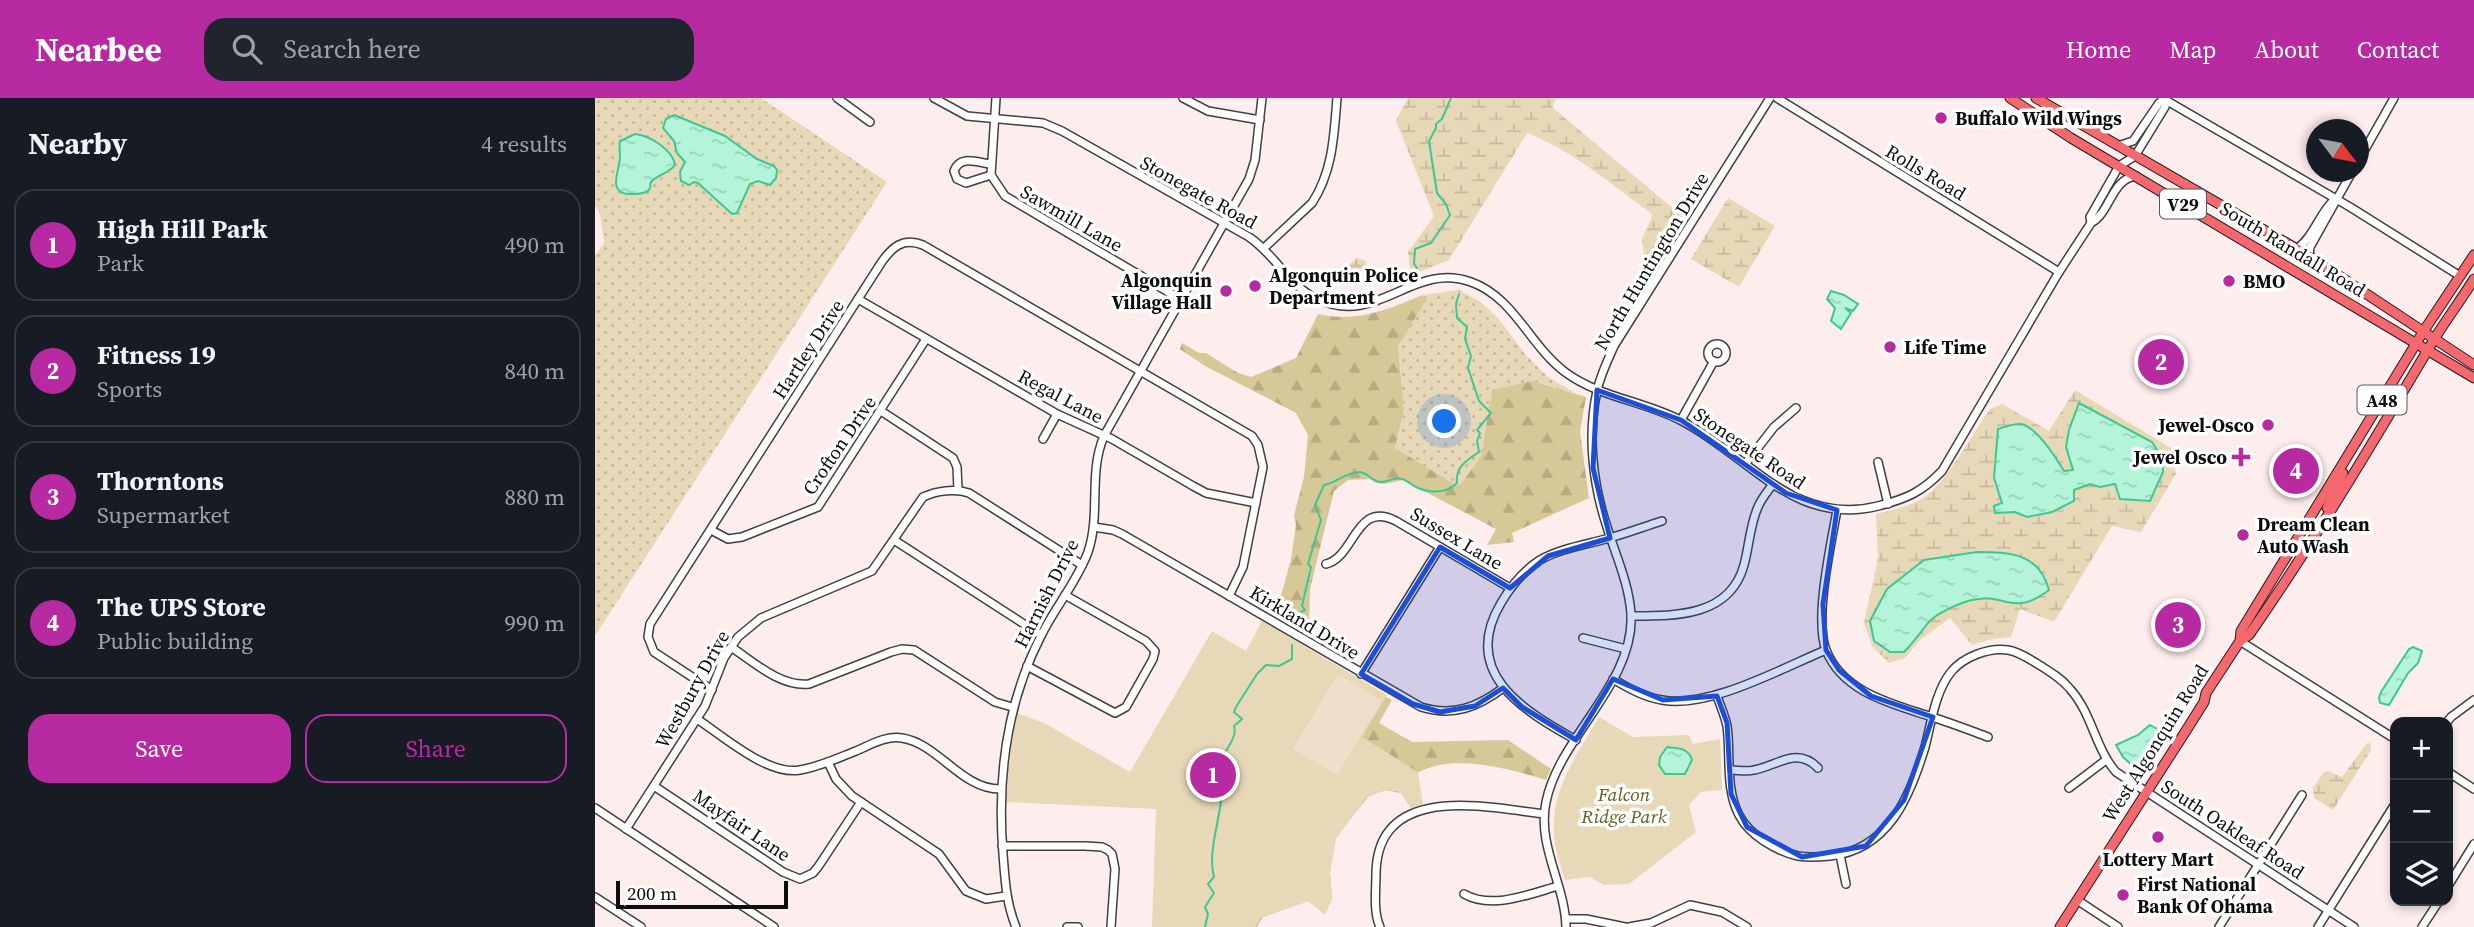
<!DOCTYPE html>
<meta charset="utf-8">
<style>
:root{--surface:#171b24;--page:#20242c;--text:#f1f3f6;--muted:#9ea1a6;--line:#363941;--accent:#b82aa2}
body{margin:0;font-family:"Source Serif 4",serif;background:var(--page);color:var(--text)}
.controls{position:absolute;right:21px;bottom:21px;display:grid;overflow:hidden;border-radius:14px;box-shadow:0 4px 10px #0003}
.controls button{width:63px;height:63px;display:grid;place-items:center;padding:0;border:0;border-bottom:2px solid var(--line);background:var(--surface);color:var(--text);font:35px sans-serif}
.compass{position:absolute;left:1711px;top:21px;width:63px;height:63px;border-radius:50%;background:var(--surface);box-shadow:0 4px 10px #0003;rotate:122deg}
.scale{position:absolute;left:21px;bottom:18px;width:172px;box-sizing:border-box;padding-left:7px;border:4px solid #0d0d0d;border-top:0;font-size:19px;line-height:24px;white-space:nowrap;color:#0d0d0d;-webkit-text-stroke:5px #fff;paint-order:stroke}
.you{position:absolute;left:850px;top:324px;width:24px;height:24px;margin:-18px;border:5px solid #fff;border-radius:50%;background:#1a73e8;box-shadow:0 0 0 10px #1a73e833}
.badge{display:grid;place-items:center;width:46px;height:46px;border-radius:50%;background:var(--accent);color:#fff;font-size:23px;font-weight:700}
.pin{position:absolute;translate:-50% -50%;border:4px solid #fff;box-shadow:0 2px 7px #0006}
.list{margin:0;padding:0;list-style:none}
h2{display:flex;justify-content:space-between;align-items:center;height:91px;margin:0;padding:0 28px;font-size:30px}
h2 small{font-size:23px;font-weight:400;color:var(--muted)}
.list li{display:grid;grid-template-columns:46px 1fr auto;gap:21px;align-items:center;box-sizing:border-box;height:112px;margin:0 14px 14px;padding:0 14px;border:2px solid var(--line);border-radius:21px}
.list b{display:block;font-size:26px;white-space:nowrap}
.list p{margin:0;font-size:23px;white-space:nowrap;color:var(--muted)}
.list em{font-size:23px;font-style:normal;color:var(--muted)}
.actions{display:flex;gap:14px;padding:21px 28px}
.actions a{flex:1;padding:16px 0;border:2px solid var(--accent);border-radius:21px;text-align:center;font-size:24px;color:var(--accent)}
.actions .main{background:var(--accent);color:#fff}
.icon{flex:none;width:38px;height:38px;fill:none;stroke:currentColor;stroke-width:2;stroke-linecap:round;stroke-linejoin:round}
.map{position:relative;flex:none;width:1879px;height:829px;overflow:hidden}
header{display:flex;align-items:center;gap:42px;box-sizing:border-box;height:98px;padding:0 35px;background:var(--accent);color:#fff}
header strong{font-size:33px}
nav{display:flex;gap:38px;margin-inline-start:auto;font-size:24px}
.search{width:490px;height:63px;background:var(--page);display:flex;align-items:center;gap:18px;box-sizing:border-box;padding:0 24px;border-radius:21px;color:var(--muted);font-size:26px}
main{display:flex}
aside{flex:1;background:var(--surface)}
.map>svg:first-child{display:block}
</style>
<header>
<strong>Nearbee</strong>
<div class="search"><svg class="icon" aria-label="search" viewBox="0 0 24 24"><circle cx="10" cy="10" r="6"/><path d="M15 15l6 6"/></svg>Search here</div>
<nav><a>Home</a><a>Map</a><a>About</a><a>Contact</a></nav>
</header>
<main>
<aside>
<h2>Nearby<small>4 results</small></h2>
<ul class="list">
<li><span class="badge">1</span><div><b>High Hill Park</b><p>Park</p></div><em>490 m</em></li>
<li><span class="badge">2</span><div><b>Fitness 19</b><p>Sports</p></div><em>840 m</em></li>
<li><span class="badge">3</span><div><b>Thorntons</b><p>Supermarket</p></div><em>880 m</em></li>
<li><span class="badge">4</span><div><b>The UPS Store</b><p>Public building</p></div><em>990 m</em></li>
</ul>
<div class="actions"><a class="main">Save</a><a>Share</a></div>
</aside>
<div class="map">
<svg width="1879" height="829" viewBox="0 0 1879 829">
<defs>
<pattern id="grass-dots" width="8" height="8" patternUnits="userSpaceOnUse" patternTransform="scale(1.75)"><rect width="8" height="8" fill="#e7d8b8"/><path d="M2 2h.1M6 6h.1" fill="none" stroke="#c5b89d" stroke-width="1.8" stroke-linecap="round"/></pattern>
<pattern id="forest-firs" width="22" height="20" patternUnits="userSpaceOnUse" patternTransform="scale(1.75)"><rect width="22" height="20" fill="#d7c898"/><path d="M5 1l3.5 6h-7zM16 11l3.5 6h-7z" fill="#b7ab82"/></pattern>
<pattern id="wetland-marsh" width="20" height="14" patternUnits="userSpaceOnUse" patternTransform="scale(1.75)"><rect width="20" height="14" fill="#e7d8b8"/><path d="M1 5h8M5 5V1M11 12h8M15 12V8" fill="none" stroke="#c5b89d"/></pattern>
<pattern id="water-ripples" width="26" height="14" patternUnits="userSpaceOnUse" patternTransform="scale(1.75)"><rect width="26" height="14" fill="#b4f4d9"/><path d="M2 4q2-2 4 0t4 0M15 11q2-2 4 0t4 0" fill="none" stroke="#9ad0b9"/></pattern>
</defs>
<rect width="100%" height="100%" fill="#feeded"/>
<g fill="url(#grass-dots)">
<polygon points="0,0 166,0 292,84 0,538 0,157 9,145 5,116 0,108"/>
<polygon points="864,192 886,204 903,220 931,257 953,279 982,296 937,283 897,292 886,358 864,390 800,350 809,312 803,247 831,201 827,197"/>
</g>
<g fill="url(#forest-firs)">
<path d="M827,197L832,201L803,248L809,312L800,350L864,389L886,358L897,292L937,283L991,299L985,333L994,400L917,435L919,444L892,447L901,431L808,382L790,386L781,385L775,381L753,382L739,393L715,491L714,537L678,515L688,491L696,461L701,427L699,417L709,379L713,337L701,315L610,268L585,251L587,245L604,255H611L643,275L656,279L701,260L723,216C760,225 793,212 827,197Z"/>
<path d="M784,595L797,602L784,625L817,644L913,642L956,671L951,682C915,671 860,655 824,674C817,678 811,689 806,695L791,692L774,698L740,740L735,774L737,801L730,816L713,803L668,819L662,829H648Z"/>
</g>
<g fill="url(#wetland-marsh)">
<path d="M813,0H962L957,9L1087,118L1051,178L1047,141L1057,119L1056,115C1016,86 978,53 932,35L854,162L816,177L813,154L839,118L801,23Z"/>
<polygon points="1133,100 1180,128 1144,189 1096,161"/>
<polygon points="762,160 770,162 773,170 769,179 753,182 749,188 738,186 740,178"/>
<path d="M1480,292L1576,350L1581,376L1546,434L1517,428L1459,524L1425,511L1416,539L1397,541L1377,547L1355,520L1326,541L1310,560L1294,565L1277,548L1269,525L1283,460L1281,416C1297,412 1314,409 1328,400C1352,385 1377,336 1395,311L1407,306L1454,333Z"/>
<polygon points="1772,645 1775,645 1776,652 1738,712 1719,700 1718,690 1728,675 1733,673 1747,679"/>
</g>
<g fill="#e7d8b8">
<polygon points="667,523 792,597 767,639 823,674 828,707 816,711 805,694 790,692 771,700 741,741 735,775 737,802 729,816 714,803 666,819 660,829 557,829 561,711 411,704 416,645 422,615 449,625 535,674 617,533 651,553"/>
<path d="M1004,619L1038,639L1094,637L1098,646L1125,641L1127,692L1106,694L1094,707L1101,734L1034,786L1009,787L995,779L970,782C966,770 962,757 960,745C952,696 981,659 1004,619Z"/>
</g>
<polygon fill="#efdeca" points="743,576 787,603 742,677 698,651"/>
<g fill="url(#water-ripples)" stroke="#3ec891" stroke-width="2">
<polygon points="79,17 130,38 162,61 179,68 182,72 181,80 175,87 163,83 155,86 142,115 137,116 103,85 99,84 94,87 86,83 85,74 90,64 82,55 79,43 68,30 71,21"/>
<path d="M40,36C54,37 78,52 80,67C74,75 65,76 58,82C52,88 58,85 54,92C50,96 43,96 38,96C10,98 25,72 25,59C25,53 24,48 25,43Z"/>
<polygon points="1236,193 1249,197 1263,206 1258,213 1250,210 1256,215 1246,231 1236,223 1240,210 1232,201"/>
<path d="M1484,305L1557,344L1567,360L1568,374L1555,403L1525,401L1520,386L1505,389L1495,386L1479,392V403L1457,414L1432,419L1420,414L1400,415L1399,408L1407,405L1399,380L1403,331C1410,329 1419,325 1426,326C1442,329 1461,360 1469,373L1478,372L1471,349L1474,332Z"/>
<path d="M1382,454C1415,454 1444,455 1454,492C1417,520 1410,494 1377,502C1365,505 1341,515 1333,525C1325,535 1319,544 1309,554H1295L1279,543L1275,523L1292,491L1329,462Z"/>
<polygon points="1818,549 1827,553 1823,565 1813,575 1794,607 1785,605 1784,600 1786,594 1814,551"/>
<polygon points="1555,627 1564,632 1565,639 1545,665 1538,668 1528,659 1521,647 1543,637"/>
<path d="M1072,649C1083,651 1093,649 1097,662L1090,676H1070L1064,667L1065,659Z"/>
</g>
<g fill="none" stroke-linecap="round" stroke-linejoin="round">
<g stroke="#3ec891" stroke-width="2">
<polyline points="822,170 819,166 820,151 836,145 855,117 851,106 842,95 834,43 841,30 841,26 847,21 856,0"/>
<path d="M703,525L706,514L710,512L707,508L716,469L713,466L726,422L720,407L729,387C741,385 753,373 765,374C773,375 777,383 785,384C793,385 798,378 807,381C812,382 816,387 821,389C835,396 852,395 862,385C860,369 872,362 884,354L882,343L885,335L882,332L896,315L884,303L873,270L876,258L870,241L872,229L862,220L861,206L864,196"/>
<path d="M610,829L613,816L610,809L619,795L613,786L619,779C612,754 626,719 627,693C628,682 620,673 626,662C630,652 643,639 639,628L647,621L639,614L641,609L662,576L671,567L684,568L697,561V547"/>
</g>
<defs>
<g id="minor">
<polyline points="242,0 275,24"/>
<path d="M339,0L372,18L448,25L467,33L654,139C681,157 694,189 724,202C784,228 818,163 876,184C919,199 935,248 970,274C1005,300 1050,303 1087,323C1154,358 1199,429 1283,408C1311,401 1327,394 1347,373L1464,174L1496,125C1516,114 1516,81 1541,78"/>
<polyline points="401,0 396,77 410,98 587,202"/>
<polyline points="588,0 613,13 665,22"/>
<polyline points="1182,0 1464,174"/>
<polyline points="1567,0 1755,109 1865,178"/>
<polyline points="1523,48 1538,43 1564,5 1570,2"/>
<polyline points="1764,62 1799,0"/>
<path d="M395,66C381,64 365,57 359,73L362,81L371,85L396,77"/>
<polyline points="1496,125 1495,119 1524,68 1540,58 1570,9 1571,1"/>
<path d="M669,150L717,105C738,73 739,37 742,0"/>
<path d="M1701,151C1718,141 1724,115 1740,101"/>
<polyline points="1714,158 1715,149 1757,74"/>
<polyline points="263,201 462,316 517,341 598,388 611,395 661,405"/>
<circle cx="1122" cy="255" r="9"/>
<polyline points="286,313 358,360 362,369 363,392"/>
<polyline points="1086,322 1119,263"/>
<polyline points="448,341 462,316"/>
<polyline points="1283,364 1293,406"/>
<polyline points="1151,365 1179,329 1201,310"/>
<path d="M1242,412C1236,446 1219,521 1231,552C1248,595 1298,606 1337,619C1356,625 1374,632 1393,639"/>
<path d="M499,429L518,432L527,436L826,609C858,619 883,609 908,590"/>
<polyline points="116,432 133,441 147,439 223,409 331,241"/>
<polyline points="299,442 446,537"/>
<path d="M731,466C761,458 760,402 801,423L915,490"/>
<path d="M1036,518C1080,518 1135,519 1149,467C1154,449 1155,426 1163,409C1166,401 1173,393 1178,386"/>
<polyline points="988,540 1031,551"/>
<polyline points="1645,543 1800,641"/>
<path d="M136,549C159,564 185,589 214,586L296,554L307,551L319,552L400,604L417,609"/>
<polyline points="432,568 520,615 531,609 558,561 560,553 551,543 470,497"/>
<polyline points="766,576 845,449"/>
<path d="M1018,581C1033,590 1049,599 1067,602C1114,611 1187,570 1231,552"/>
<path d="M117,592L59,554L53,539L55,526L286,165C297,149 308,139 328,147L657,338L663,347L668,369L648,469L634,498"/>
<path d="M1122,598C1125,607 1130,618 1132,628C1136,656 1130,691 1144,717C1154,737 1181,753 1203,758C1214,760 1225,759 1235,758C1293,752 1315,699 1330,649C1336,626 1340,594 1356,574C1368,559 1394,549 1413,552C1425,554 1436,562 1446,568C1457,575 1467,581 1475,591C1497,615 1500,650 1521,674L1759,829"/>
<path d="M102,621C128,638 173,678 205,672C224,669 243,660 261,653C275,647 292,637 307,640C344,646 366,691 405,691"/>
<polyline points="1852,624 1856,619 1879,602"/>
<path d="M981,642C927,612 865,574 906,505C916,488 928,473 945,462C964,451 989,447 1011,441C1030,436 1048,429 1067,423"/>
<polyline points="233,664 241,681 257,698 344,756 371,793 391,801 411,798"/>
<path d="M1136,672C1143,672 1152,674 1159,672C1182,668 1202,648 1223,670"/>
<polyline points="1853,674 1879,691"/>
<polyline points="59,688 188,774 205,781 218,775 223,769 266,704"/>
<polyline points="1474,690 1511,662"/>
<polyline points="0,710 179,829"/>
<path d="M31,731L110,608L129,560L143,539L166,520L277,473L328,399C341,393 360,390 374,395L487,467"/>
<polyline points="407,748 490,748 507,749 513,752 517,756 520,771 516,829"/>
<polyline points="1245,757 1251,786"/>
<polyline points="1853,788 1879,746"/>
<path d="M869,796C897,812 935,796 963,788"/>
<polyline points="0,799 46,829"/>
<polyline points="1482,802 1523,829"/>
<polyline points="971,821 991,821 1030,829"/>
<path d="M421,829C411,805 410,781 408,756C402,680 411,606 446,538C460,509 482,484 493,454C506,416 493,375 509,338L654,81L660,62L667,0"/>
<polyline points="472,829 483,829"/>
<path d="M785,829C778,813 781,794 781,776C782,684 890,709 949,716"/>
<path d="M971,829C970,786 942,748 951,704C964,639 1040,585 1036,516C1034,486 1021,458 1012,429C998,387 992,337 1002,293C1005,278 1013,262 1019,248L1175,0"/>
<polyline points="1034,829 1056,825 1095,807 1127,814 1152,829"/>
<polyline points="1624,829 1707,697"/>
<polyline points="1723,829 1800,706"/>
<polyline points="1827,829 1844,803"/>
</g>
<g id="major">
<polyline points="1415,0 1476,40 1879,280"/>
<polyline points="1441,0 1714,158 1879,267"/>
<polyline points="1732,410 1748,375"/>
<path d="M1645,543L1654,537C1720,442 1779,343 1838,243C1851,222 1866,202 1879,181"/>
<polyline points="1465,829 1594,628 1609,604 1611,595 1645,543 1646,533 1828,234 1879,157"/>
</g>
</defs>
<use href="#minor" stroke="#404040" stroke-width="10"/>
<use href="#major" stroke="#1e1e1e" stroke-width="11"/>
<use href="#minor" stroke="#fff" stroke-width="7"/>
<use href="#major" stroke="#f4686e" stroke-width="9"/>
</g>
<path fill="#1d4ed8" fill-opacity="0.2" stroke="#1d4ed8" stroke-width="5" stroke-linejoin="round" d="M1002,292L1086,322L1191,395L1242,412L1228,506L1231,552L1244,572L1276,598L1338,619L1309,702L1271,748L1207,759L1152,729L1136,696L1132,625L1122,598L1068,602L1018,581L981,642L927,609L908,590L880,608L845,614L818,606L766,576L845,449L915,490L953,458L1015,440L998,370Z"/>
<g fill="#b82aa2" stroke="#fff" stroke-width="2.5">
<circle cx="1346" cy="20" r="7"/>
<circle cx="1634" cy="183" r="7"/>
<circle cx="660" cy="188" r="7"/>
<circle cx="631" cy="193" r="7"/>
<circle cx="1295" cy="249" r="7"/>
<circle cx="1673" cy="327" r="7"/>
<path d="M1642.5 348.5h7v7h7v7h-7v7h-7v-7h-7v-7h7z"/>
<circle cx="1648" cy="437" r="7"/>
<circle cx="1563" cy="739" r="7"/>
<circle cx="1528" cy="797" r="7"/>
</g>
<g text-anchor="middle" dominant-baseline="central" stroke-width="7" stroke-linejoin="round" paint-order="stroke">
<g fill="#fff" stroke="#565656" stroke-width="2">
<rect x="1565" y="91.5" width="46" height="29" rx="5"/>
<rect x="1762.5" y="287.5" width="49" height="29" rx="5"/>
</g>
<g font-size="18" font-weight="bold" fill="#0d0d0d">
<text x="1588" y="106">V29</text>
<text x="1787" y="302">A48</text>
</g>
<g font-size="19" font-weight="bold" fill="#0d0d0d" stroke="#fff" text-anchor="start">
<text x="1360" y="20">Buffalo Wild Wings</text>
<text x="674" y="177">Algonquin Police<tspan x="674" dy="22">Department</tspan></text>
<text x="617" y="182" text-anchor="end">Algonquin<tspan x="617" dy="22">Village Hall</tspan></text>
<text x="1648" y="183">BMO</text>
<text x="1309" y="249">Life Time</text>
<text x="1659" y="327" text-anchor="end">Jewel-Osco</text>
<text x="1632" y="359" text-anchor="end">Jewel Osco</text>
<text x="1662" y="426">Dream Clean<tspan x="1662" dy="22">Auto Wash</tspan></text>
<text x="1563" y="761" text-anchor="middle">Lottery Mart</text>
<text x="1542" y="786">First National<tspan x="1542" dy="22">Bank Of Ohama</tspan></text>
</g>
<g font-size="19" fill="#0d0d0d" stroke="#fff">
<text transform="translate(1331 74) rotate(31)">Rolls Road</text>
<text transform="translate(604 94) rotate(29)">Stonegate Road</text>
<text transform="translate(477 120) rotate(30)">Sawmill Lane</text>
<text transform="translate(1698 151) rotate(31)">South Randall Road</text>
<text transform="translate(1056 163) rotate(-59)">North Huntington Drive</text>
<text transform="translate(213 251) rotate(-57)">Hartley Drive</text>
<text transform="translate(466 298) rotate(28)">Regal Lane</text>
<text transform="translate(244 347) rotate(-56)">Crofton Drive</text>
<text transform="translate(1155 350) rotate(34)">Stonegate Road</text>
<text transform="translate(862 440) rotate(31)">Sussex Lane</text>
<text transform="translate(451 495) rotate(-63)">Harnish Drive</text>
<text transform="translate(710 524) rotate(31)">Kirkland Drive</text>
<text transform="translate(97 591) rotate(-61)">Westbury Drive</text>
<text transform="translate(1560 645) rotate(-58)">West Algonquin Road</text>
<text transform="translate(147 727) rotate(34)">Mayfair Lane</text>
<text transform="translate(1638 731) rotate(33)">South Oakleaf Road</text>
</g>
<g font-size="19" font-style="italic" fill="#626220" stroke="#fff">
<text x="1029" y="696">Falcon<tspan x="1029" dy="22">Ridge Park</tspan></text>
</g>
</g>
</svg>
<div class="controls">
<button>+</button>
<button>−</button>
<button><svg class="icon" aria-label="layers" viewBox="0 0 24 24"><path d="M12 4l9 5-9 5-9-5zM3 14l9 5 9-5"/></svg></button>
</div>
<svg class="compass" viewBox="-18 -18 36 36"><path d="M0-13l5 13h-10z" fill="#e53935"/><path d="M0 13l5-13h-10z" fill="#9ea1a6"/></svg>
<div class="scale">200 m</div>
<div class="you"></div>
<div class="pin badge" style="left:618px;top:677px">1</div>
<div class="pin badge" style="left:1566px;top:264px">2</div>
<div class="pin badge" style="left:1583px;top:527px">3</div>
<div class="pin badge" style="left:1701px;top:373px">4</div>
</div>
</main>
